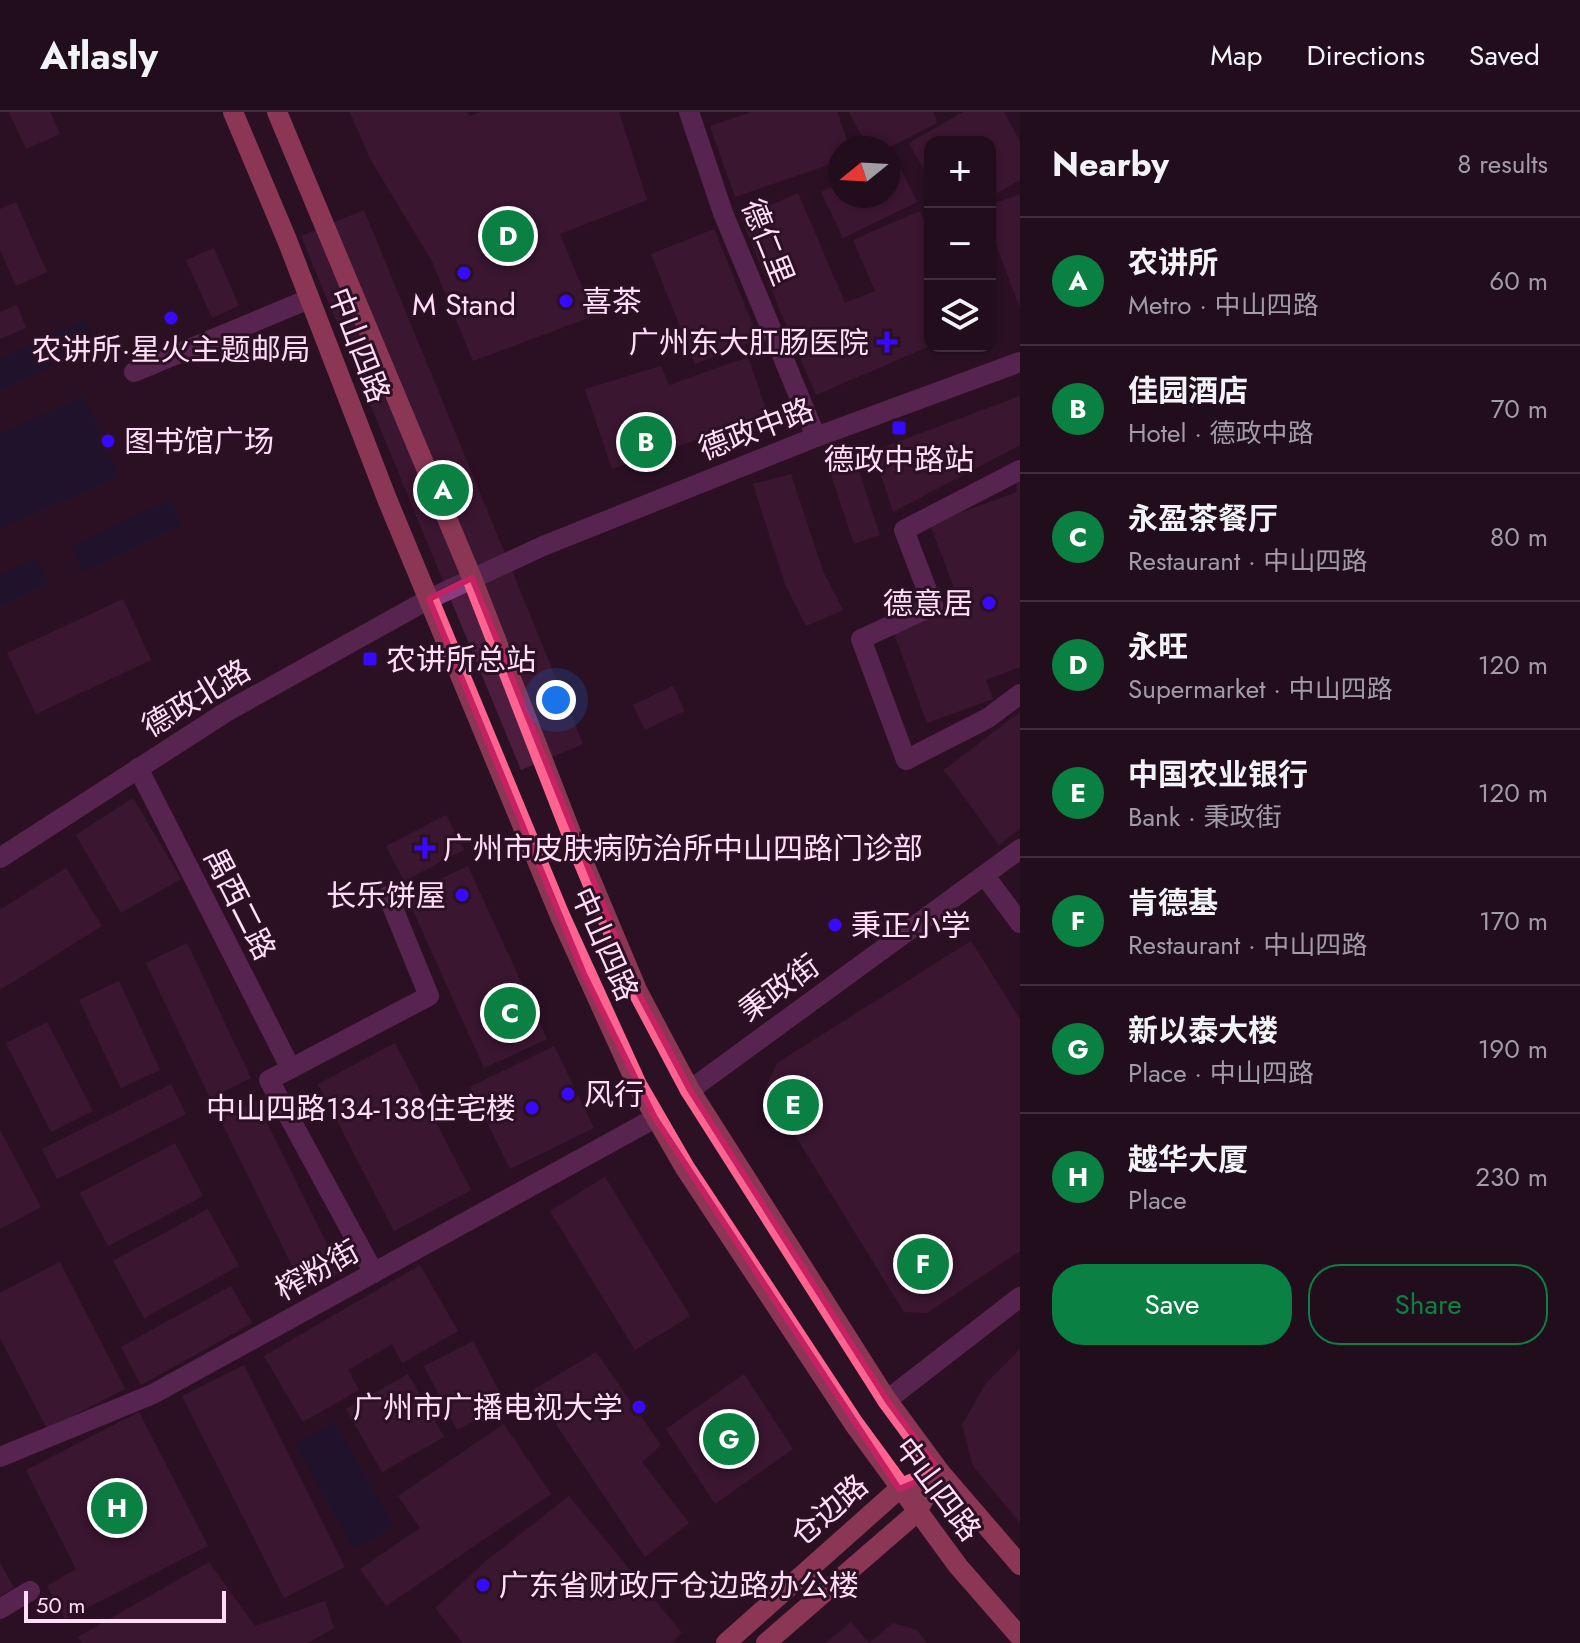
<!DOCTYPE html>
<meta charset="utf-8">
<style>
:root{--surface:#210d1c;--page:#291625;--text:#f1f3f6;--muted:#a29ca3;--line:#3e2d3b;--accent:#0b8043}
body{margin:0;font-family:Jost,"Noto Sans SC",sans-serif;background:var(--page);color:var(--text)}
.controls{position:absolute;right:24px;top:24px;display:grid;overflow:hidden;border-radius:16px;box-shadow:0 2px 6px #0004}
.controls button{width:72px;height:72px;display:grid;place-items:center;padding:0;border:0;border-bottom:2px solid var(--line);background:var(--surface);color:var(--text);font:40px sans-serif}
.compass{position:absolute;left:828px;top:24px;width:72px;height:72px;border-radius:50%;background:var(--surface);box-shadow:0 2px 6px #0004;rotate:252deg}
.scale{position:absolute;left:24px;bottom:20px;width:202px;box-sizing:border-box;padding-left:8px;border:4px solid #ffddf8;border-top:0;font-size:22px;line-height:28px;white-space:nowrap;color:#ffddf8;-webkit-text-stroke:6px #2c1125;paint-order:stroke}
.you{position:absolute;left:556px;top:588px;width:28px;height:28px;margin:-20px;border:6px solid #fff;border-radius:50%;background:#1a73e8;box-shadow:0 0 0 12px #1a73e833}
.badge{display:grid;place-items:center;width:52px;height:52px;border-radius:50%;background:var(--accent);color:#fff;font-size:26px;font-weight:700}
.pin{position:absolute;translate:-50% -50%;border:4px solid #fff;box-shadow:0 2px 8px #0006}
.list{margin:0;padding:0;list-style:none}
h2{display:flex;justify-content:space-between;align-items:center;height:104px;margin:0;padding:0 32px;font-size:34px}
h2 small{font-size:26px;font-weight:400;color:var(--muted)}
.list li{display:grid;grid-template-columns:52px 1fr auto;gap:24px;align-items:center;box-sizing:border-box;height:128px;padding:0 32px;border-top:2px solid var(--line)}
.list b{display:block;font-size:30px;white-space:nowrap}
.list p{margin:0;font-size:26px;white-space:nowrap;color:var(--muted)}
.list em{font-size:26px;font-style:normal;color:var(--muted)}
.actions{display:flex;gap:16px;padding:24px 32px}
.actions a{flex:1;padding:18px 0;border:2px solid var(--accent);border-radius:32px;text-align:center;font-size:28px;color:var(--accent)}
.actions .main{background:var(--accent);color:#fff}
.icon{flex:none;width:44px;height:44px;fill:none;stroke:currentColor;stroke-width:2;stroke-linecap:round;stroke-linejoin:round}
.map{position:relative;flex:none;width:1020px;height:1531px;overflow:hidden}
header{display:flex;align-items:center;gap:48px;box-sizing:border-box;height:112px;padding:0 40px;background:var(--surface);border-bottom:2px solid var(--line)}
header strong{font-size:38px}
nav{display:flex;gap:44px;margin-inline-start:auto;font-size:28px}
main{display:flex}
aside{flex:1;background:var(--surface)}
.map>svg:first-child{display:block}
</style>
<header>
<strong>Atlasly</strong>
<nav><a>Map</a><a>Directions</a><a>Saved</a></nav>
</header>
<main>
<div class="map">
<svg width="1020" height="1531" viewBox="0 0 1020 1531">
<rect width="100%" height="100%" fill="#2c1125"/>
<g fill="#161436">
<polygon points="85,207 97,234 0,279 0,247"/>
<polygon points="83,283 120,364 0,417 0,322"/>
<polygon points="170,387 182,413 82,460 70,434"/>
<polygon points="36,446 48,472 0,495 0,463"/>
<polygon points="334,1309 394,1414 354,1437 294,1332"/>
</g>
<g fill="#4d1d3f">
<polygon points="9,0 50,0 60,22 26,37"/>
<polygon points="350,0 467,0 470,4 481,0 619,0 647,88 560,122 594,204 473,249 432,149 370,47"/>
<polygon points="751,0 837,0 850,36 840,36 840,49 735,85 710,14"/>
<polygon points="849,0 933,0 937,11 888,36 868,36"/>
<polygon points="963,0 1004,0 1020,29 1020,68 990,85 990,30 930,30 930,69 909,31"/>
<polygon points="895,45 917,90 843,126 821,80 840,71 840,84 888,84 888,48"/>
<polygon points="798,81 845,191 875,179 853,128 920,99 930,124 930,234 816,283 741,106"/>
<polygon points="1020,82 1020,196 990,116 990,93"/>
<polygon points="16,90 47,160 16,174 0,138 0,97"/>
<polygon points="364,98 583,632 521,658 301,124"/>
<polygon points="714,117 758,227 695,252 651,142"/>
<polygon points="214,136 239,194 212,206 186,148"/>
<polygon points="17,193 26,216 0,227 0,200"/>
<polygon points="748,245 768,303 612,357 585,277 661,254 669,273"/>
<polygon points="1020,284 1020,333 893,400 873,339"/>
<polygon points="851,335 880,423 854,432 825,344"/>
<polygon points="791,362 823,459 843,498 806,514 785,472 753,372"/>
<polygon points="1020,367 1020,555 986,568 993,587 927,611 893,519 961,494 930,412 1017,380 1016,368"/>
<polygon points="123,487 151,548 36,602 7,541"/>
<polygon points="673,574 685,599 645,618 633,593"/>
<polygon points="1020,600 1020,717 999,733 944,658"/>
<polygon points="133,686 181,767 121,801 76,723"/>
<polygon points="446,703 464,738 404,769 386,734"/>
<polygon points="468,754 547,927 484,956 406,783"/>
<polygon points="66,756 102,814 0,878 0,798"/>
<polygon points="971,829 1020,907 1020,1139 927,1201 904,1200 766,976 777,951"/>
<polygon points="187,831 251,966 210,986 146,851"/>
<polygon points="119,869 160,958 121,976 79,888"/>
<polygon points="47,910 93,999 51,1020 6,931"/>
<polygon points="395,931 471,1078 394,1119 318,972"/>
<polygon points="554,934 594,1016 510,1057 470,975"/>
<polygon points="171,972 186,1002 57,1067 42,1037"/>
<polygon points="256,989 341,1160 304,1178 220,1007"/>
<polygon points="0,1018 41,1095 0,1117"/>
<polygon points="175,1031 203,1084 108,1134 80,1081"/>
<polygon points="605,1065 690,1204 635,1238 550,1099"/>
<polygon points="208,1097 239,1154 144,1206 113,1149"/>
<polygon points="60,1150 125,1277 47,1317 0,1226 0,1181"/>
<polygon points="420,1153 458,1219 402,1251 392,1232 348,1258 359,1278 303,1310 264,1244"/>
<polygon points="231,1174 252,1211 141,1273 121,1235"/>
<polygon points="473,1229 506,1293 457,1318 424,1254"/>
<polygon points="1020,1237 1020,1411 973,1354 962,1313 986,1271"/>
<polygon points="596,1240 661,1333 642,1350 689,1411 645,1445 533,1278"/>
<polygon points="244,1253 345,1455 284,1486 182,1284"/>
<polygon points="408,1262 444,1325 382,1360 346,1297"/>
<polygon points="744,1262 793,1337 715,1392 666,1317"/>
<polygon points="139,1300 208,1434 65,1507 47,1474 76,1457 26,1358"/>
<polygon points="504,1312 551,1382 386,1494 360,1457 420,1416 398,1384"/>
<polygon points="569,1384 682,1521 671,1531 463,1531 435,1496 486,1449"/>
<polygon points="209,1450 255,1514 325,1489 334,1516 308,1531 82,1531 78,1525"/>
<polygon points="0,1451 14,1476 0,1484"/>
<polygon points="851,1510 869,1531 893,1511 917,1518 927,1531 826,1531"/>
</g>
<g fill="none" stroke-linecap="round" stroke-linejoin="round">
<g stroke="#8b3c81" stroke-width="20">
<polyline points="689,0 723,101 816,325"/>
<polyline points="134,260 309,187"/>
<polyline points="1020,358 904,418 933,494 861,527 906,648 988,606 1020,582"/>
<polyline points="138,656 290,955"/>
<polyline points="0,746 226,600 429,487 543,434 816,325 1020,250"/>
<polyline points="985,764 1020,811"/>
<polyline points="690,978 1020,737"/>
<polyline points="374,1161 269,968 429,884 388,784"/>
<polyline points="887,1288 1020,1185"/>
<polyline points="0,1345 153,1282 655,1006"/>
<polyline points="0,1497 30,1479"/>
</g>
<g stroke="#ff6490" stroke-width="20">
<polyline points="233,0 287,128 387,387 560,804 637,973 685,1056 854,1312 958,1454 1020,1525"/>
<polyline points="277,0 472,466 570,718 638,880 690,978 887,1288 940,1360 1020,1453"/>
<polyline points="726,1531 899,1377 940,1360"/>
<polyline points="766,1531 916,1401 940,1360"/>
</g>
</g>
<path d="M0 0H1020V1531H0ZM472,466L638,880L690,978L887,1288L940,1360L899,1377L655,1006L584,862L429,487Z" fill="#2c1125" fill-opacity=".55" fill-rule="evenodd"/>
<path fill="none" stroke="#c52263" stroke-width="6" stroke-linejoin="round" d="M472,466L638,880L690,978L887,1288L940,1360L899,1377L655,1006L584,862L429,487Z"/>
<g fill="#3709ff" stroke="#2c1125" stroke-width="3">
<circle cx="464" cy="161" r="8"/>
<circle cx="566" cy="189" r="8"/>
<circle cx="171" cy="206" r="8"/>
<path d="M883 218h8v8h8v8h-8v8h-8v-8h-8v-8h8z"/>
<rect x="891" y="308" width="16" height="16" rx="4"/>
<circle cx="108" cy="329" r="8"/>
<circle cx="989" cy="491" r="8"/>
<rect x="362" y="539" width="16" height="16" rx="4"/>
<path d="M421 724h8v8h8v8h-8v8h-8v-8h-8v-8h8z"/>
<circle cx="462" cy="783" r="8"/>
<circle cx="835" cy="813" r="8"/>
<circle cx="568" cy="982" r="8"/>
<circle cx="532" cy="996" r="8"/>
<circle cx="639" cy="1295" r="8"/>
<circle cx="483" cy="1473" r="8"/>
</g>
<g text-anchor="middle" dominant-baseline="central" stroke-width="6" stroke-linejoin="round" paint-order="stroke">
<g font-size="30" fill="#ffddf8" stroke="#2c1125">
<text transform="translate(768 130) rotate(68)">德仁里</text>
<text transform="translate(359 233) rotate(69)">中山四路</text>
<text transform="translate(756 317) rotate(-21)">德政中路</text>
<text transform="translate(196 586) rotate(-31)">德政北路</text>
<text transform="translate(240 792) rotate(63)">禺西二路</text>
<text transform="translate(605 832) rotate(66)">中山四路</text>
<text transform="translate(779 876) rotate(-36)">秉政街</text>
<text transform="translate(317 1158) rotate(-29)">榨粉街</text>
<text transform="translate(938 1377) rotate(53)">中山四路</text>
<text transform="translate(829 1398) rotate(-41)">仓边路</text>
</g>
<g font-size="30" fill="#ffddf8" stroke="#2c1125" text-anchor="start">
<text x="582" y="189">喜茶</text>
<text x="464" y="192" text-anchor="middle">M Stand</text>
<text x="869" y="230" text-anchor="end">广州东大肛肠医院</text>
<text x="171" y="237" text-anchor="middle">农讲所·星火主题邮局</text>
<text x="124" y="329">图书馆广场</text>
<text x="899" y="347" text-anchor="middle">德政中路站</text>
<text x="973" y="491" text-anchor="end">德意居</text>
<text x="386" y="547">农讲所总站</text>
<text x="443" y="736">广州市皮肤病防治所中山四路门诊部</text>
<text x="446" y="783" text-anchor="end">长乐饼屋</text>
<text x="851" y="813">秉正小学</text>
<text x="584" y="982">风行</text>
<text x="516" y="996" text-anchor="end">中山四路134-138住宅楼</text>
<text x="623" y="1295" text-anchor="end">广州市广播电视大学</text>
<text x="499" y="1473">广东省财政厅仓边路办公楼</text>
</g>
</g>
</svg>
<div class="controls">
<button>+</button>
<button>−</button>
<button><svg class="icon" aria-label="layers" viewBox="0 0 24 24"><path d="M12 4l9 5-9 5-9-5zM3 14l9 5 9-5"/></svg></button>
</div>
<svg class="compass" viewBox="-18 -18 36 36"><path d="M0-13l5 13h-10z" fill="#e53935"/><path d="M0 13l5-13h-10z" fill="#a29ca3"/></svg>
<div class="scale">50 m</div>
<div class="you"></div>
<div class="pin badge" style="left:443px;top:378px">A</div>
<div class="pin badge" style="left:646px;top:330px">B</div>
<div class="pin badge" style="left:510px;top:901px">C</div>
<div class="pin badge" style="left:508px;top:124px">D</div>
<div class="pin badge" style="left:793px;top:993px">E</div>
<div class="pin badge" style="left:923px;top:1152px">F</div>
<div class="pin badge" style="left:729px;top:1327px">G</div>
<div class="pin badge" style="left:117px;top:1396px">H</div>
</div>
<aside>
<h2>Nearby<small>8 results</small></h2>
<ul class="list">
<li><span class="badge">A</span><div><b>农讲所</b><p>Metro · 中山四路</p></div><em>60 m</em></li>
<li><span class="badge">B</span><div><b>佳园酒店</b><p>Hotel · 德政中路</p></div><em>70 m</em></li>
<li><span class="badge">C</span><div><b>永盈茶餐厅</b><p>Restaurant · 中山四路</p></div><em>80 m</em></li>
<li><span class="badge">D</span><div><b>永旺</b><p>Supermarket · 中山四路</p></div><em>120 m</em></li>
<li><span class="badge">E</span><div><b>中国农业银行</b><p>Bank · 秉政街</p></div><em>120 m</em></li>
<li><span class="badge">F</span><div><b>肯德基</b><p>Restaurant · 中山四路</p></div><em>170 m</em></li>
<li><span class="badge">G</span><div><b>新以泰大楼</b><p>Place · 中山四路</p></div><em>190 m</em></li>
<li><span class="badge">H</span><div><b>越华大厦</b><p>Place</p></div><em>230 m</em></li>
</ul>
<div class="actions"><a class="main">Save</a><a>Share</a></div>
</aside>
</main>
